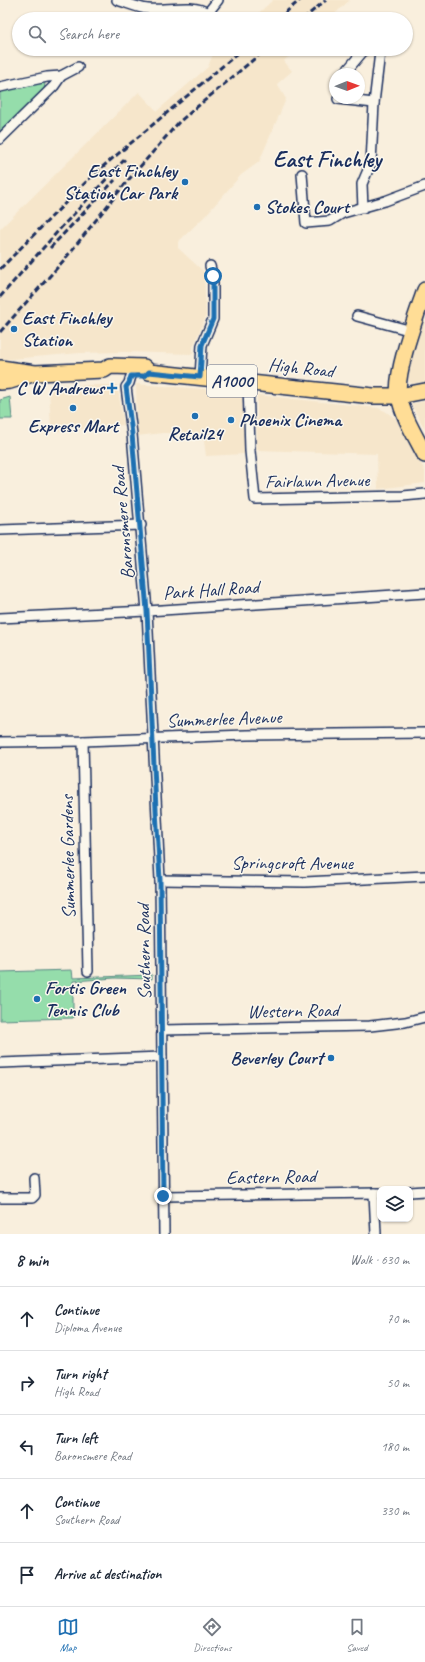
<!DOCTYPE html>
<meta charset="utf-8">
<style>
:root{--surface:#fff;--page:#f2f2f3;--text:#1f2937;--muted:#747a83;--line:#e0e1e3;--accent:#1f6fb2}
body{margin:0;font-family:Caveat,sans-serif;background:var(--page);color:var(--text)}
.controls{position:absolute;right:12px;bottom:12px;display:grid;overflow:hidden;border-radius:8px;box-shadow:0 1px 3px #0004}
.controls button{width:36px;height:36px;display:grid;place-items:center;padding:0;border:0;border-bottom:1px solid var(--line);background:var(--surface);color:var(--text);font:20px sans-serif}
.compass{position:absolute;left:329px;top:68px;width:36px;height:36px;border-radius:50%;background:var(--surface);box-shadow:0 1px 3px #0004;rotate:89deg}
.stop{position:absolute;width:12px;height:12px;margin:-9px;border:3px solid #1f6fb2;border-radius:50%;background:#fff}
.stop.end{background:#1f6fb2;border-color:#fff;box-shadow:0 1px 4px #0008}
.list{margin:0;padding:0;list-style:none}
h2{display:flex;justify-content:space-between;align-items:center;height:52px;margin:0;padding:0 16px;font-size:17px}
h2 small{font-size:13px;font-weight:400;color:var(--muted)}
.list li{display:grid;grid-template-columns:26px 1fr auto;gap:12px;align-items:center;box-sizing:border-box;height:64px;padding:0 16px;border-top:1px solid var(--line)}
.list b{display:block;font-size:15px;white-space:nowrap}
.list p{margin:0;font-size:13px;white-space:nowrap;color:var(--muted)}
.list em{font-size:13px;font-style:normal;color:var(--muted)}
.icon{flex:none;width:22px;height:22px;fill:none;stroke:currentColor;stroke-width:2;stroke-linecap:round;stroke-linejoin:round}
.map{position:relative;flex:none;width:425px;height:1234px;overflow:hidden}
.search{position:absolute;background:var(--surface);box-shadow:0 1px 3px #0004;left:12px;right:12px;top:12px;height:44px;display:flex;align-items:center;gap:10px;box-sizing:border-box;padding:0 14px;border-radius:22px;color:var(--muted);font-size:15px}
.sheet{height:372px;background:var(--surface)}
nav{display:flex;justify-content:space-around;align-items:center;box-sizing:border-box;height:56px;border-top:1px solid var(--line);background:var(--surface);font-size:11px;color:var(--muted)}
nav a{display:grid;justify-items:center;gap:2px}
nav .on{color:var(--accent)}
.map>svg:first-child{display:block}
</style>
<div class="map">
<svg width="425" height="1234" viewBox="0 0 425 1234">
<rect width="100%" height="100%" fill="#f9efdd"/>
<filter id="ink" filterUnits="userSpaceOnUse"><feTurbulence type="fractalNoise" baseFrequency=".025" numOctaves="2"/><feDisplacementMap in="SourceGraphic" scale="8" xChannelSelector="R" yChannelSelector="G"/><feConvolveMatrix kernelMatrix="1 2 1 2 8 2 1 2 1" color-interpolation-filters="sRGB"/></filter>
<g filter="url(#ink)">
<g fill="#f6e6cb">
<polygon points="273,0 350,0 329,19 252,19"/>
<polygon points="218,49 296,49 284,61 292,71 277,84 286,99 259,162 241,175 205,216 178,242 178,248 204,272 206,316 193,347 193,354 124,352 80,353 0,360 0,229 139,92 157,111 208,67 214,51"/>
<polygon points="425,316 425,383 413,384 409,382 407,376"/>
<polygon points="136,384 204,389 242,396 245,454 206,456 203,433 163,433 137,436"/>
<polygon points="49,385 117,385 124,425 51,432"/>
<polygon points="257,395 378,408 385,411 399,421 425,471 425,483 378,489 377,454 257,450"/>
<polygon points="425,401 425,430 411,404"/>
</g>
<g fill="#95ddab" stroke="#588684">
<polygon points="37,83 45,83 44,90 0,135 0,92"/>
<polygon points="10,397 12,419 0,419 0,400"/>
<polygon points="72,970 73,978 152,975 152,979 115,978 73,981 73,1018 0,1020 0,972"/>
</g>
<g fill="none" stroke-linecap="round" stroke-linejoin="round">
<defs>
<g id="minor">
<path d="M117,0C127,3 138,8 148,9C165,11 194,3 207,13"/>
<polyline points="203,19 218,0"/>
<polyline points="344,74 365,49"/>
<polyline points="0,87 47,77 61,76 78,67"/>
<polyline points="339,98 338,99 374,103 380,52 375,49"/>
<polyline points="0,139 54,86 61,76"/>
<polyline points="302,174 306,223 330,221 343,213 385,201 425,186"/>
<polyline points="363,208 362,184 371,163 374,103"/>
<polyline points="357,316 412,331"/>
<polyline points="131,376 129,383 126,387 132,434 147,611 160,880 164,1234"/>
<polyline points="200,377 202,345 213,319 213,277 210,266"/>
<polyline points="248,382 250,451 255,499 403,496 425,494"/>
<polyline points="0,530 141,525"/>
<polyline points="0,618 147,611 425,593"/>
<polyline points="83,741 88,971"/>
<polyline points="0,742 83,741 246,735 425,733"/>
<polyline points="160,880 305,882 425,876"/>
<polyline points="162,1030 370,1026 405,1022 425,1017"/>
<polyline points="0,1063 162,1057"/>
<polyline points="410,1192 425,1191"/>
<polyline points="374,1193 376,1234"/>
<polyline points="163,1196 380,1193"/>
<polyline points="0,1198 32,1198 35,1195 34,1178"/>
</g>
<g id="primary">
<path d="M425,290C417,314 394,374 399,396C403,417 416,437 425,455"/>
<polyline points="0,368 35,373 104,370 110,366 144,367 149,372 373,396 399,396 425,391"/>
<polyline points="0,382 10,381 32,374"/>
</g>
</defs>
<use href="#minor" stroke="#1b2f5e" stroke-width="12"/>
<use href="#primary" stroke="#1b2f5e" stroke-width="18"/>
<use href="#minor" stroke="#fbf7ec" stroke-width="9"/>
<use href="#primary" stroke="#ffdd96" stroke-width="15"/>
<g stroke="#1b2f5e" stroke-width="3" stroke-dasharray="6 3" stroke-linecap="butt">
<polyline points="278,19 300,0"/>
<polyline points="303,19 326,0"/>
<polyline points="50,248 115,180"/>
<polyline points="0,269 94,174 243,49"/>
<polyline points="0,297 58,231 126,158"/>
<polyline points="0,332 64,260 124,185 179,122 266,49"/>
</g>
</g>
</g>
<g fill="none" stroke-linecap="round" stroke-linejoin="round" filter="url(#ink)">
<polyline stroke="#1f6fb2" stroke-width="5" points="163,1196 160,880 156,810 147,611 132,434 126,387 129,383 131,376 145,376 149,372 200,377 202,345 213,319 213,276"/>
</g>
<g fill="#1f6fb2" stroke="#fbf7ec" stroke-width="1.5">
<circle cx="185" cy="182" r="4"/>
<circle cx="257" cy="207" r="4"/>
<circle cx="14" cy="329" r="4"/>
<path d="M110 382h4v4h4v4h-4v4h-4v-4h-4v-4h4z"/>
<circle cx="73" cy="408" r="4"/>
<circle cx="195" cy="416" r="4"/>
<circle cx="231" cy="420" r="4"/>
<circle cx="37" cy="999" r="4"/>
<circle cx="331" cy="1058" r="4"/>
</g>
<g text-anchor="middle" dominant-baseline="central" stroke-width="3" stroke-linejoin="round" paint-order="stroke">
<rect fill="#fbf7ec" stroke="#5e6b89" stroke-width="1" x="207" y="365" width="50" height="32" rx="3"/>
<g font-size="18" font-weight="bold" fill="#1b2f5e">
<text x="232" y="381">A1000</text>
</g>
<g font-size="19" font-weight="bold" fill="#1b2f5e" stroke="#fbf7ec" text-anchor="start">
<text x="177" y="171" text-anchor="end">East Finchley<tspan x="177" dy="22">Station Car Park</tspan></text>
<text x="265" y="207">Stokes Court</text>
<text x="22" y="318">East Finchley<tspan x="22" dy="22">Station</tspan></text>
<text x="104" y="388" text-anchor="end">C W Andrews</text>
<text x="239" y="420">Phoenix Cinema</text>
<text x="73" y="426" text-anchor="middle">Express Mart</text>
<text x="195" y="434" text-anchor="middle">Retail24</text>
<text x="45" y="988">Fortis Green<tspan x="45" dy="22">Tennis Club</tspan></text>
<text x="323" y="1058" text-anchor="end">Beverley Court</text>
</g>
<g font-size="19" fill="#1b2f5e" stroke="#fbf7ec">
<text transform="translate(301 368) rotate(6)">High Road</text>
<text transform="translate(317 481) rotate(-1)">Fairlawn Avenue</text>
<text transform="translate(123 523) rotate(-95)">Baronsmere Road</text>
<text transform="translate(211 590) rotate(-4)">Park Hall Road</text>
<text transform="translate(224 719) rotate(-2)">Summerlee Avenue</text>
<text transform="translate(68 857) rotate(-91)">Summerlee Gardens</text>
<text x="292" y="863">Springcroft Avenue</text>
<text transform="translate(144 952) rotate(-91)">Southern Road</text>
<text transform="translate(293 1011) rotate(-1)">Western Road</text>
<text transform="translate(271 1177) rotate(-1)">Eastern Road</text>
</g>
<g font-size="23" font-weight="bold" fill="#1b2f5e" stroke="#fbf7ec">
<text x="327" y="159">East Finchley</text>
</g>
</g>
</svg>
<div class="controls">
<button><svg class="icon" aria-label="layers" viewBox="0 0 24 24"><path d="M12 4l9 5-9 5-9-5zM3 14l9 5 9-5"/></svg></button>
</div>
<svg class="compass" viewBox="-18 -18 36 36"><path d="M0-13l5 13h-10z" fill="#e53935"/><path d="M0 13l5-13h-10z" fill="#747a83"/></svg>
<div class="stop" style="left:213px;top:276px"></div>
<div class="stop end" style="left:163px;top:1196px"></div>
<div class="search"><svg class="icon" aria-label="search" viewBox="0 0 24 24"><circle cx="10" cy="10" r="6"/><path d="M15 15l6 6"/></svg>Search here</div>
</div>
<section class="sheet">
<h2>8 min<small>Walk · 630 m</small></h2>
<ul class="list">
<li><svg class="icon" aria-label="ahead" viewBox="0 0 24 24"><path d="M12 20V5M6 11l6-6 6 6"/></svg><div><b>Continue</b><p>Diploma Avenue</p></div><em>70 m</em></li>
<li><svg class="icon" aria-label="right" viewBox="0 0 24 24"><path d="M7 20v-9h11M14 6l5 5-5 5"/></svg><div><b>Turn right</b><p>High Road</p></div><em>50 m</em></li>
<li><svg class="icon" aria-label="left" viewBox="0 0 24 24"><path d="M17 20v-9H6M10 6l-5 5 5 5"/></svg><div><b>Turn left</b><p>Baronsmere Road</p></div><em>180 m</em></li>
<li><svg class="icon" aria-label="ahead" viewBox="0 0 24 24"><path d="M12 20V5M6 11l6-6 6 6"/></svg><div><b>Continue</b><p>Southern Road</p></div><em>330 m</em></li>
<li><svg class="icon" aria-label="arrive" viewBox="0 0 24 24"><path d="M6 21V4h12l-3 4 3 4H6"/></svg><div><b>Arrive at destination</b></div></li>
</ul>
</section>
<nav>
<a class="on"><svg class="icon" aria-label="map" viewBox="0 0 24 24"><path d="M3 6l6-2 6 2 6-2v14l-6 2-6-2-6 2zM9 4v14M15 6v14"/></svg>Map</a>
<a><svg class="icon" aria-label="directions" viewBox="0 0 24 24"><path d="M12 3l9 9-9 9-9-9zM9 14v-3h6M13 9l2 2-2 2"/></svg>Directions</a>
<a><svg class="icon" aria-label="saved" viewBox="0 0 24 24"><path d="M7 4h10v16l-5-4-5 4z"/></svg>Saved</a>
</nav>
